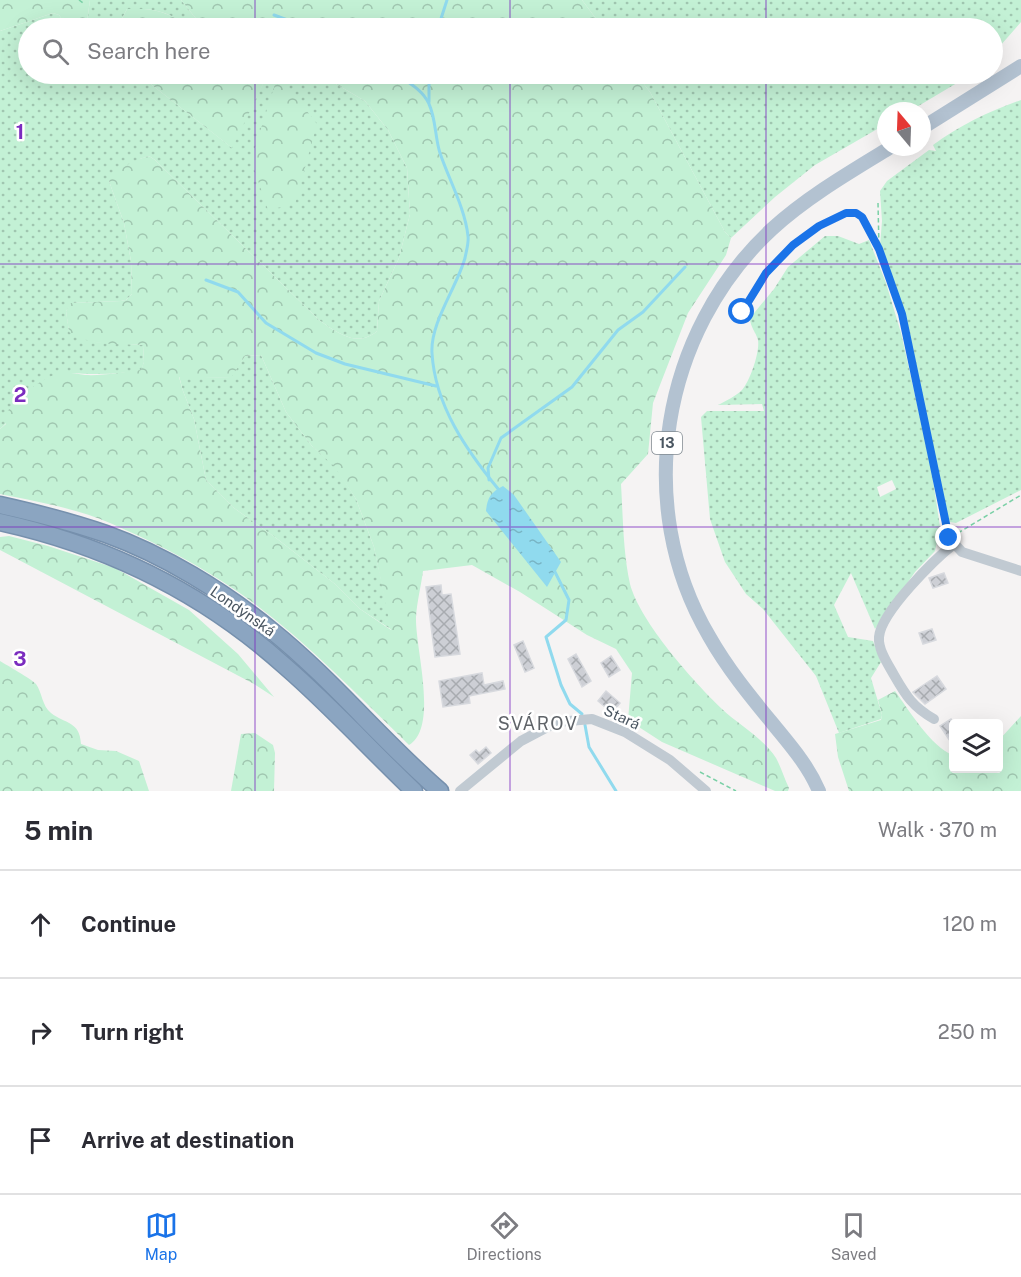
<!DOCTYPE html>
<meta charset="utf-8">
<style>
:root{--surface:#fff;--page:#f2f2f3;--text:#2b2b33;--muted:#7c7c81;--line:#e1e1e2;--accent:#1a73e8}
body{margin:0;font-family:"Public Sans",sans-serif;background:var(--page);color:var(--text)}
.controls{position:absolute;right:18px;bottom:18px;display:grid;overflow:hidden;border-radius:6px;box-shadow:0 6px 24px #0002}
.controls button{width:54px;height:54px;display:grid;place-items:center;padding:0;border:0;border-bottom:2px solid var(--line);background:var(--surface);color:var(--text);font:30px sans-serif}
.compass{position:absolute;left:877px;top:102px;width:54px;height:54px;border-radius:50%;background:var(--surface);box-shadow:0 6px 24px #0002;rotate:341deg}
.stop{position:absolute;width:18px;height:18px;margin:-14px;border:4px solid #1a73e8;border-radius:50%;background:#fff}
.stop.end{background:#1a73e8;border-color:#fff;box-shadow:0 2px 6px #0008}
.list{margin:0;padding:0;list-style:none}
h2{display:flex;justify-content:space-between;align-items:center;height:78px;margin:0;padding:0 24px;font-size:26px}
h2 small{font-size:20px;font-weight:400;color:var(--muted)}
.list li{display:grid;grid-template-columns:39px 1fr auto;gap:18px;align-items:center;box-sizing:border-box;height:108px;padding:0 24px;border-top:2px solid var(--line)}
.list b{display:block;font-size:22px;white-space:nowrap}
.list em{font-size:20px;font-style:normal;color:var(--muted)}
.icon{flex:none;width:33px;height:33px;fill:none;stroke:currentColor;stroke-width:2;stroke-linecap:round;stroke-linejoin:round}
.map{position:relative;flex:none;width:1021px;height:791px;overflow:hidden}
.search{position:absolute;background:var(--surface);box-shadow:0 6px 24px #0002;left:18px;right:18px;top:18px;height:66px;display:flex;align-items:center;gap:15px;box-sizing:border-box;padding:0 21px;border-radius:33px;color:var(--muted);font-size:22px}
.sheet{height:402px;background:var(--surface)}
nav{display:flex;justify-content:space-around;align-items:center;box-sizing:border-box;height:84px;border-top:2px solid var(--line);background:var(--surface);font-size:16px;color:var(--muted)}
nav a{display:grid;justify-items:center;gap:3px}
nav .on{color:var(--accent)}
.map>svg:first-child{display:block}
</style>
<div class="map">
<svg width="1021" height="791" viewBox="0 0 1021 791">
<defs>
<pattern id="grass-dots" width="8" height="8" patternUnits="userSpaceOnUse" patternTransform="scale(1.5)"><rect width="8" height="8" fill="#c3f1d5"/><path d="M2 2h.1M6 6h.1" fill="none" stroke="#a0c6b0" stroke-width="1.8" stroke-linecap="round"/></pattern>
<pattern id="forest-crowns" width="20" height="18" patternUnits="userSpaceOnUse" patternTransform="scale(1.5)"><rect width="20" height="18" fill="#c3f1d5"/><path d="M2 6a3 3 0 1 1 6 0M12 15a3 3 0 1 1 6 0" fill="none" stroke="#a0c6b0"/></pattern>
<pattern id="water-ripples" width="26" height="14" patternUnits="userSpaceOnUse" patternTransform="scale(1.5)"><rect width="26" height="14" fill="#90daee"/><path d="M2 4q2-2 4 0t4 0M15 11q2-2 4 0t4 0" fill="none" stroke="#78b4c4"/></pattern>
<pattern id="building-cross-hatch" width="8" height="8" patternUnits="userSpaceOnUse" patternTransform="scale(1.5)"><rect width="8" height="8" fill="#cdcfd5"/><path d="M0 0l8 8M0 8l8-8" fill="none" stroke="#a8abb0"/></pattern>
</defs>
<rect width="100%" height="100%" fill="#f5f3f3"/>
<g fill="url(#grass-dots)" fill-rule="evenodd">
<path d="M90,0H181L198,21C181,24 177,17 161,12C149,8 139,9 127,9L117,28H86Z"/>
<polygon points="582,0 1021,0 1021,22 993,54 992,28 603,28"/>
<path d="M53,13L59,15L67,26L71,28H28V74H138L231,147L268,74H319L365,101L388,130L407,168L410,214L399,258L379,301L377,331C358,348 337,333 319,320L155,160L149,156L140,159L109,181L124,223L131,261L132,294L126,300L121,301L72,303L66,311L69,331L96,342L143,345L144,362L141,371C127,372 113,374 99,374C79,375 62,369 44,381C30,390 15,416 0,429V31Z"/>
<polygon points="636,74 972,74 910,111 886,111 886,124 815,165 775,197 731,238 725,232 650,92"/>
<path d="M1021,100V490L956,523L950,522L947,519L917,373L903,316L880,246L882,221L880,191L887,181L929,150L936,151L933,145C960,125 990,111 1021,100Z"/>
<path d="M825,236H838L859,244L869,240L886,283L901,333L931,466L940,527L935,551L915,572L875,629L851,573L834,605L848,637L873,641L881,662L871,678L882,715L881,719L839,733L816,676L763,609L746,594L725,562L710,519L701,417L707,411H764L762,404L718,405C726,401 736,396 742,390C750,381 760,352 758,340C756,332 750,327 750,318L774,289L788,267ZM892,480L896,489L880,497L877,487Z"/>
<polygon points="261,355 286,412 312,446 335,466 356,499 374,547 392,630 360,609 335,584 276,538 234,508 206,480 194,419 183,391 179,376 230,378 245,356"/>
</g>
<g fill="url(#forest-crowns)" fill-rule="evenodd">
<path d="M0,0H90L86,28C69,29 69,29 59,15L53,13L0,31Z"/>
<path d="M181,0H582L603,28H117L127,9C139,9 149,8 161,12C175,16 182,24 198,21Z"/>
<polygon points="138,74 268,74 232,148"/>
<path d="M319,74H636L650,92L725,232L731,238L726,255L688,313L653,403L648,454L621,484C623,517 623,552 630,584C640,622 694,682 722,709C739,725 763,738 776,758C781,767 784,778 789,788L788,791H775L662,742L628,720L632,673L616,649L587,635L520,592L472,565L423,571C421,586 417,602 416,617C415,648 439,727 409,745C349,687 290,624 220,580C186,558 147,539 110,523C78,509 35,501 0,494V429L6,424L2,417C18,399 38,378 62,373C70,372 77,374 85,375C103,376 123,372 141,370L144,362L143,345C118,344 90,346 69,332L66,311L71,303L121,301L126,300L132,294L131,261L124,223L109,181C117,168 134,160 149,156L155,160L319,320C337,333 358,348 377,331L379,301L399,258L410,214L407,168L388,130L365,101ZM261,355L286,412L312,446L334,466L356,499L374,547L391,630L360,609L335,584L276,538L234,508L206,480L194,419L183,391L179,377L231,378L245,356Z"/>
<polygon points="276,81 284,82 317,124 295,204 268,210 251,160"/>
<polygon points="9,536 48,546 115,568 189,610 238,654 274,697 254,684 0,550 0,537"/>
<path d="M0,661C8,666 30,678 36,684C42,692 42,706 51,713C65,724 80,721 81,744L98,750L116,751L139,761L149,791H0Z"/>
<path d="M895,691C909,710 931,747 953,755L954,768H998L999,740L1021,716V791H849L838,757L835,734L881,720L882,715L878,700Z"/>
<polygon points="255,733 273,745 275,753 274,791 231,791 241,734"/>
</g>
<path fill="url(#water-ripples)" d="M503,486L514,495L561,562L547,587L486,511C487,498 491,492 503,486Z"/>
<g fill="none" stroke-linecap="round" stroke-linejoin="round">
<g stroke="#90daee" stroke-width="3">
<polyline points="274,15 309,28"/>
<polyline points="438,28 447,0"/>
<path d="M396,74C408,82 423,90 429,104C436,119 435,138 440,153C449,180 465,208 468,236C469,243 466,252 465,258C457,287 430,323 432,353C435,406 467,451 499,490"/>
<polyline points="429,74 429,102"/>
<polyline points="206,280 238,292 266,323 316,353 345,364 436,386"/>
<polyline points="489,480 488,468 501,438 572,387 618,330 643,312 685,267"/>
<polyline points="554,570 569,600 566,620 546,637 561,685 570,704 582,714"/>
<polyline points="585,725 589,747 616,791"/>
</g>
</g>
<g fill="url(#building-cross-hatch)" stroke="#d7d9de" stroke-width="1.5">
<polygon points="944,573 948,583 933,588 929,578"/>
<polygon points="441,585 442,595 451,594 460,654 435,657 426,587"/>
<polygon points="932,629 936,640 923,644 919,633"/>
<polygon points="523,641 534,668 525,672 514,645"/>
<polygon points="576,654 591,681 582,687 568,659"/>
<polygon points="611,656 620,670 609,677 601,663"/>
<polygon points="482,673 484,685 503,681 505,689 469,696 470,703 443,707 439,681"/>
<polygon points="937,676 946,689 925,704 913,692"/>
<polygon points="606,691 620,703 612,713 598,701"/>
<polygon points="951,719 954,723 954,747 940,726"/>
<polygon points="486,747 491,753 478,764 470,755 476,750 479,753"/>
</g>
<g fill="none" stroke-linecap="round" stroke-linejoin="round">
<defs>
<g id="highway">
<path d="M0,505C36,513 71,522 106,534C164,555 223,591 271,630C332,679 381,740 440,791"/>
<path d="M0,522C109,546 203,592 286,667C331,706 371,750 414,791"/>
</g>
</defs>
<use href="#highway" stroke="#7690ad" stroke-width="19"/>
<g stroke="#7ad0a6" stroke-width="1.5" stroke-dasharray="4.5 3" stroke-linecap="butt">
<polyline points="79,0 83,3"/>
<polyline points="878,203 879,249 902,314 947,529"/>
<path d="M742,312C769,269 786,243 832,220C839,217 847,211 854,213C866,216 872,237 877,246"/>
<polyline points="958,533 1021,495"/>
<polyline points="700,772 736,791"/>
</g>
<g stroke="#c1cad2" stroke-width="10">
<polyline points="949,538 962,552 1021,571"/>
<path d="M934,719C913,707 906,696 894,675C888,664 878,650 879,637C881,612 935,559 954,544"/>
<polyline points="460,791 521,741 557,722 592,719 625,732 670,760 706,791"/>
</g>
<g stroke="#b3c2d1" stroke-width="14">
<polyline points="922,128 1021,66"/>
<path d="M819,791C808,765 790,745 773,724C750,696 727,668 709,636C632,505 661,332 772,229C807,197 850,172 891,147"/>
</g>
<use href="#highway" stroke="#8ba5c1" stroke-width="16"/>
</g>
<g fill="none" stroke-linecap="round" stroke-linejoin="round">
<polyline stroke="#1a73e8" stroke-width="8" points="742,312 766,273 793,245 819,226 846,213 856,213 862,217 879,249 902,314 949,538"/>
</g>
<path fill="none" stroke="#7b2cbf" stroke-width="1.5" stroke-opacity="0.55" d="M255,0V28M510,0V28M766,0V28M255,74V791M510,74V791M766,74V791M0,264H1021M0,527H1021"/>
<g text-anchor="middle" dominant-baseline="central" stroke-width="5" stroke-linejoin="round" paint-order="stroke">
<rect fill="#fff" stroke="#808990" stroke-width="1.5" x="652" y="432" width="30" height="22" rx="4.5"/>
<g font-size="14" font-weight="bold" fill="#4a5661">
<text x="667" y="443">13</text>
</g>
<g font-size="15" fill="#4a5661" stroke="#fff">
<text transform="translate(243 611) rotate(35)">Londýnská</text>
<text transform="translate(622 717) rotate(25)">Stará</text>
</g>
<g font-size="18" letter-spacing="1.5" fill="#5f6368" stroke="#fff">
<text x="538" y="723">SVÁROV</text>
</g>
</g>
<g font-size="20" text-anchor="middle" font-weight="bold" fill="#7b2cbf" stroke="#fff" stroke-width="5" stroke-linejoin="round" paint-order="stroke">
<text x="20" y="139">1</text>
<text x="20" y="402">2</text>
<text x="20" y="666">3</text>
</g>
</svg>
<div class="controls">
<button><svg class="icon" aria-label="layers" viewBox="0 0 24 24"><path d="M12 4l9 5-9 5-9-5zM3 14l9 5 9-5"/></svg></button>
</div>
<svg class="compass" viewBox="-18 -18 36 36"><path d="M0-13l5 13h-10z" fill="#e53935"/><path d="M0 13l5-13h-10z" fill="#7c7c81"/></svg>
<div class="stop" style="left:742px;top:312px"></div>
<div class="stop end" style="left:949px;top:538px"></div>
<div class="search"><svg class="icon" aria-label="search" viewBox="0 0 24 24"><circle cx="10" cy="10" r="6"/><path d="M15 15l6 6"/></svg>Search here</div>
</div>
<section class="sheet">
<h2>5 min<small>Walk · 370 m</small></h2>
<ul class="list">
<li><svg class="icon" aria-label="ahead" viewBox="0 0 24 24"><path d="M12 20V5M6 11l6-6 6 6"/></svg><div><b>Continue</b></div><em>120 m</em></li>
<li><svg class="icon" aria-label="right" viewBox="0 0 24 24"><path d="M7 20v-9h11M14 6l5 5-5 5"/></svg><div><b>Turn right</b></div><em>250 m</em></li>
<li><svg class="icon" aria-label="arrive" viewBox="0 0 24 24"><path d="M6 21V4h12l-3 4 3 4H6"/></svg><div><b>Arrive at destination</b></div></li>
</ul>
</section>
<nav>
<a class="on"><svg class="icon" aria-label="map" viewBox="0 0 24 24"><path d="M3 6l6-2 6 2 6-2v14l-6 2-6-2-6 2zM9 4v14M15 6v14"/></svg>Map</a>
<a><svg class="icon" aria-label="directions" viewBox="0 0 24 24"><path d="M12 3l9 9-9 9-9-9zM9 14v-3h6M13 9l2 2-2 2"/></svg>Directions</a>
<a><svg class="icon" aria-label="saved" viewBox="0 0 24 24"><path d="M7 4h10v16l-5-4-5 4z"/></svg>Saved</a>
</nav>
